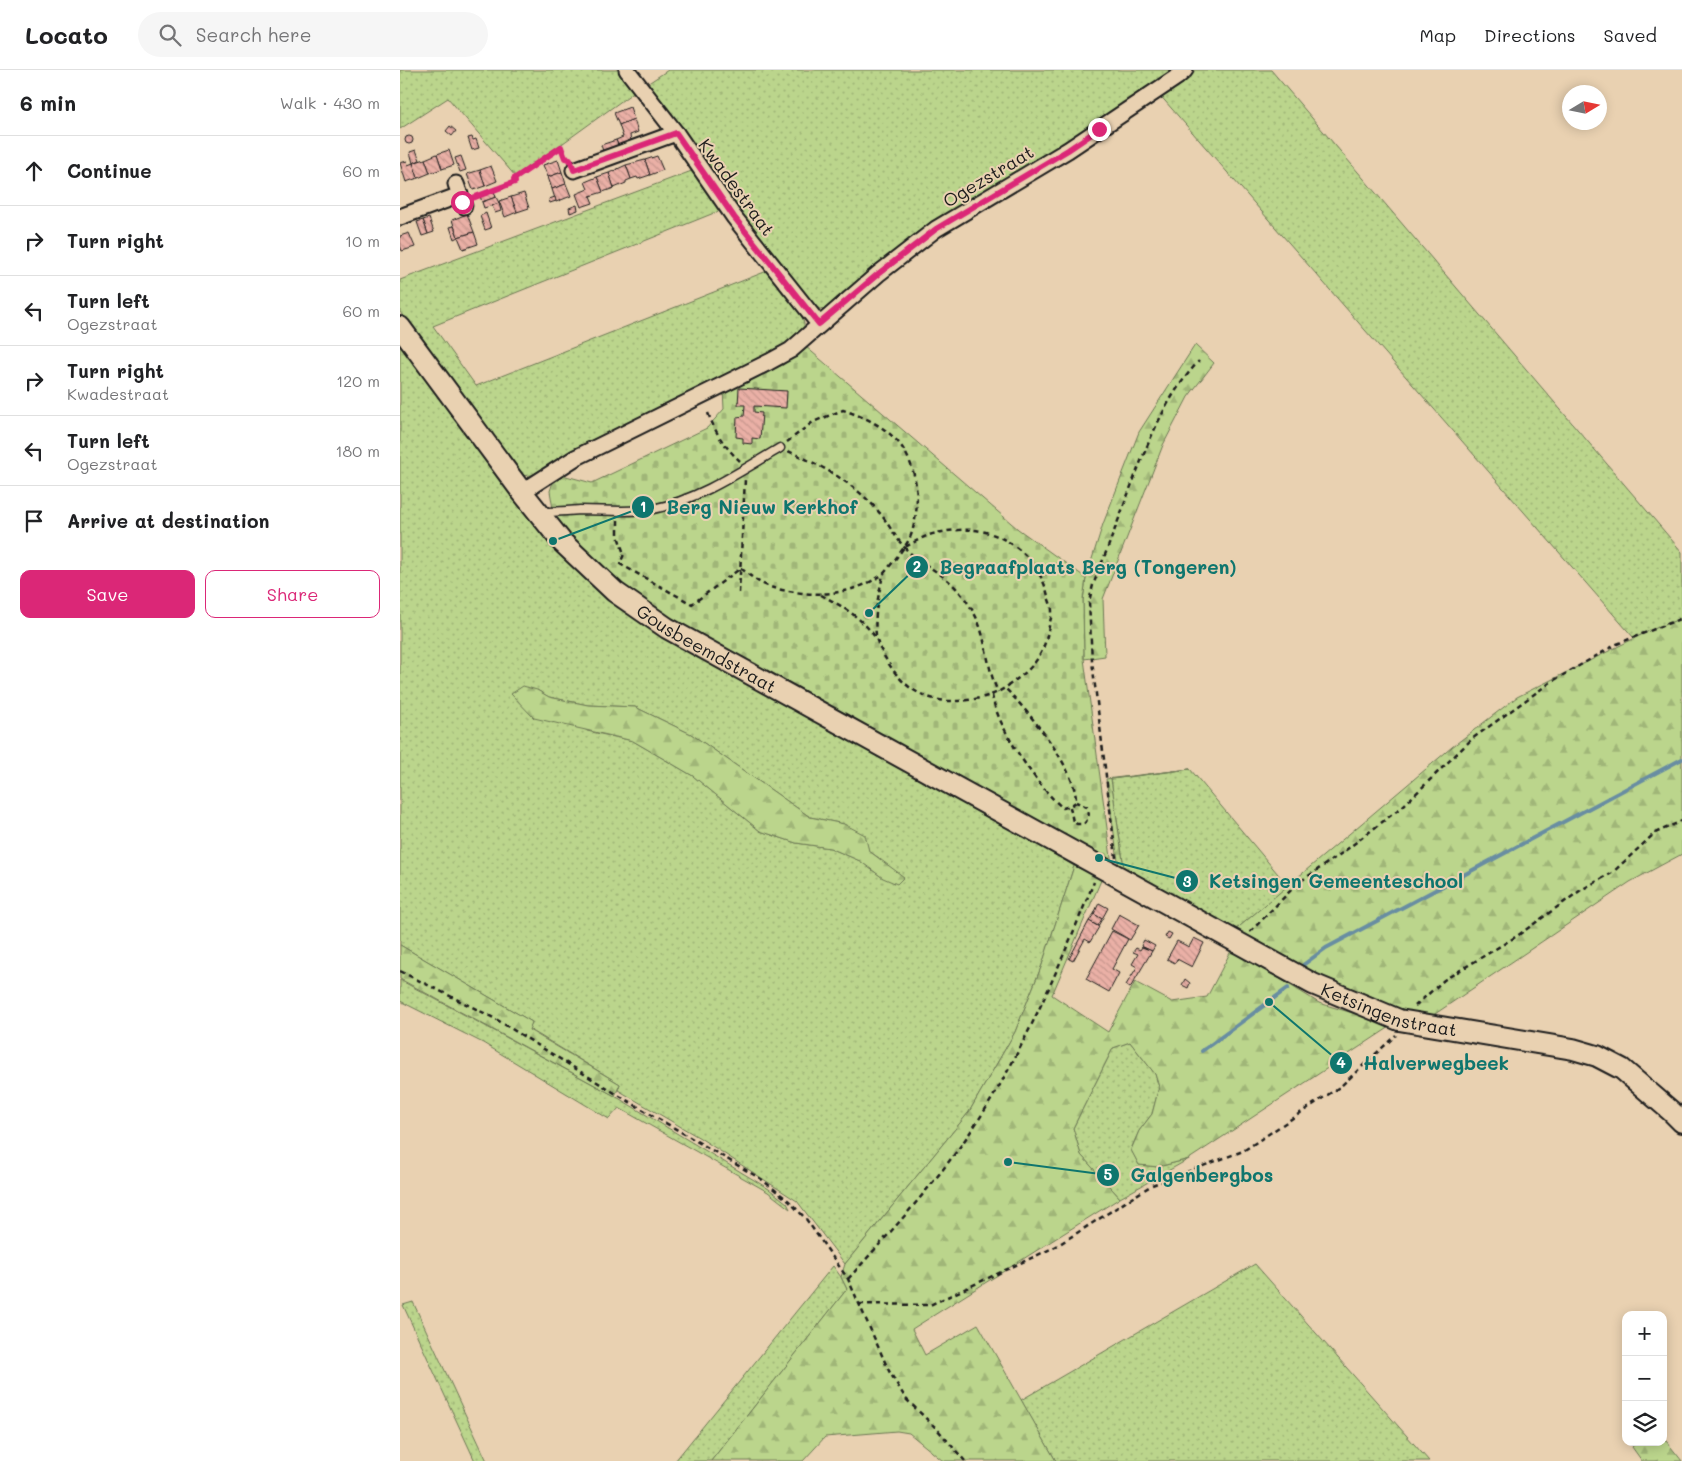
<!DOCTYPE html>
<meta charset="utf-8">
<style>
:root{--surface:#fff;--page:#f6f6f6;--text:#202124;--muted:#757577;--line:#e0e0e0;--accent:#db2777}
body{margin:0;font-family:Mali,sans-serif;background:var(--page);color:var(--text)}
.controls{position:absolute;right:15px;bottom:15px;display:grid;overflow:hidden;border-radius:10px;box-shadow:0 2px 12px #0003}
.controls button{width:45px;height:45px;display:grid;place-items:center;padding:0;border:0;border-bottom:1px solid var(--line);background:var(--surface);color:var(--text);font:25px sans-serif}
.compass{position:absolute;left:1162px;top:15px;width:45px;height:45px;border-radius:50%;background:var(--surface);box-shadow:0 2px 12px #0003;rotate:80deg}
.stop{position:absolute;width:15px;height:15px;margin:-11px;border:4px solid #db2777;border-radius:50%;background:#fff}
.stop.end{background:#db2777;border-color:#fff;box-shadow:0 1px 5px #0008}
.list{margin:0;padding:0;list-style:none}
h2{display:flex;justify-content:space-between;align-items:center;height:65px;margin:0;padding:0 20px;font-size:21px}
h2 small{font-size:16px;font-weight:400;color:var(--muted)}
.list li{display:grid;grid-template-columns:32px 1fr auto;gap:15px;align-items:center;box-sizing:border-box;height:70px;padding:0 20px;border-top:1px solid var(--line)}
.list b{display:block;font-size:19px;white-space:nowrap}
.list p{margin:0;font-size:16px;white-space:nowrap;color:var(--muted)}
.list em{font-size:16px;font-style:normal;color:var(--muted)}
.actions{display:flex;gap:10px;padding:15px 20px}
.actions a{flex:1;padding:11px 0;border:1px solid var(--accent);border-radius:10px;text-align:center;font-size:18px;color:var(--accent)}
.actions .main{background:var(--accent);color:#fff}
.icon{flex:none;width:28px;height:28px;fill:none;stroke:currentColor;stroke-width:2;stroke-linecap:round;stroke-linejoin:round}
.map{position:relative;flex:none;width:1282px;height:1391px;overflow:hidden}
header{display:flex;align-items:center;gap:30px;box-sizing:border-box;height:70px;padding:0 25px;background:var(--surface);border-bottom:1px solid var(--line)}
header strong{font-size:24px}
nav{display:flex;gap:28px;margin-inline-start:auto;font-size:18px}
.search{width:350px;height:45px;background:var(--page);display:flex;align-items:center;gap:12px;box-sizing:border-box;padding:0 18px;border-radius:28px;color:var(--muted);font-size:19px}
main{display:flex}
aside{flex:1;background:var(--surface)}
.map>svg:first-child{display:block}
</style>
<header>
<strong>Locato</strong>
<div class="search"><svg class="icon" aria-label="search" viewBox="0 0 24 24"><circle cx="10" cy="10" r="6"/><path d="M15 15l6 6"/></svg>Search here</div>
<nav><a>Map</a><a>Directions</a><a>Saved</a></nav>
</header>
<main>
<aside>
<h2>6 min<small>Walk · 430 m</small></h2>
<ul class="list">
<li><svg class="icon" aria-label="ahead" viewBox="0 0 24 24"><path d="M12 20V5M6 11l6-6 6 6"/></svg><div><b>Continue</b></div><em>60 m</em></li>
<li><svg class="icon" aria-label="right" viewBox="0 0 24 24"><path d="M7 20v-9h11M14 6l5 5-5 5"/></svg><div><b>Turn right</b></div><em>10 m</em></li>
<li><svg class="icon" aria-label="left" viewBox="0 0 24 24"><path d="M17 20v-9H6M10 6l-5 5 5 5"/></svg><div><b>Turn left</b><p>Ogezstraat</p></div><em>60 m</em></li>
<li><svg class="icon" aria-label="right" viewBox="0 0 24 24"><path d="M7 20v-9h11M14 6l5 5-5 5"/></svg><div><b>Turn right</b><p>Kwadestraat</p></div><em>120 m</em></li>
<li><svg class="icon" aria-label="left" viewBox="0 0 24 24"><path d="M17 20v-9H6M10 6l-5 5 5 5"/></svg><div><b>Turn left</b><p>Ogezstraat</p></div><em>180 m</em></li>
<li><svg class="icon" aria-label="arrive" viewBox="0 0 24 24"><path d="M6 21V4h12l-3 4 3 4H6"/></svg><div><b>Arrive at destination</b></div></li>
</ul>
<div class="actions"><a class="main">Save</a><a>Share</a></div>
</aside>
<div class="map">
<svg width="1282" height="1391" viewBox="0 0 1282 1391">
<defs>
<pattern id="grass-dots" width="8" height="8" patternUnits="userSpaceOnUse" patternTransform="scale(1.25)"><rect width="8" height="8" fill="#bbd58c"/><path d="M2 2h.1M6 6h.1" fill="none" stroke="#a0b678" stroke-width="1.8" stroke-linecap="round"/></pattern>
<pattern id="forest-firs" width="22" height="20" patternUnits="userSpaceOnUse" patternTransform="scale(1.25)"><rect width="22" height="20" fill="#bbd58c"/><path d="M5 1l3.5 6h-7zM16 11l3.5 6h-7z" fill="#a0b678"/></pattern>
<pattern id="cemetery-stones" width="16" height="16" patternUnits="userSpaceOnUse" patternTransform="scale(1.25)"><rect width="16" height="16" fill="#bbd58c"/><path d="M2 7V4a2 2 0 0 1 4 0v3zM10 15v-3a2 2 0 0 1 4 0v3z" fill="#a0b678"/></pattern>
<pattern id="building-back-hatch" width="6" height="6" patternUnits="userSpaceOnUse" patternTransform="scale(1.25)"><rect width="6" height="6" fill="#eab0a6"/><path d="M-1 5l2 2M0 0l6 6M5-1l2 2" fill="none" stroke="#c8978e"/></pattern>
</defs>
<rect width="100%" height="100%" fill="#e9d1b1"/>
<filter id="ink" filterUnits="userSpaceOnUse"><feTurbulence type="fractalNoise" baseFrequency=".02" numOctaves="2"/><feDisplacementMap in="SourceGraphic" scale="10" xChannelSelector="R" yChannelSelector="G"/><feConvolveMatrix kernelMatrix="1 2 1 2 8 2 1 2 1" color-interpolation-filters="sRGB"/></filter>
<g filter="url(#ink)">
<g fill="url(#grass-dots)" stroke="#6c7854" fill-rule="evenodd">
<polygon points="0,0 223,0 238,19 116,107 48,28 0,59"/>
<polygon points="268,0 779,0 429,238 423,240 415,237 345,154 247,14"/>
<polygon points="792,0 871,0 1282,482 1282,548 1234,568 758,23"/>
<path d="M297,99L324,139L33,256L76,316L367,201C376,211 411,247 403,261C395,277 336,303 319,311C256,342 193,371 132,405L119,406L0,242V210Z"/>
<path d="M0,270L144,462L191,514L208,529L269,571L342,608L570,734L674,796L642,895L615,962L569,1042L445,1194L397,1131L300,1068L218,1020L220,1014L129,959L132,952L0,875ZM137,620L149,627L188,635L235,637L291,664L410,747L444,754L469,781L479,788L483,808L460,791L430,778L396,773L360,761L293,706L233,671L187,661Z"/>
<polygon points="790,699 888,816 833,862 724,798 711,709"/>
<polygon points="0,910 215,1026 369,1119 387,1133 390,1139 368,1122 219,1038 209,1049 83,973 0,931"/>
<polygon points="730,972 755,1004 759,1017 752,1044 739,1061 731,1079 739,1095 758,1097 789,1089 720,1128 681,1085 673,1058 713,978"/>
<polygon points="855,1194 1029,1391 656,1391 621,1330"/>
<polygon points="433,1196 441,1207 447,1219 311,1391 275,1391"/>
<polygon points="13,1232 87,1391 75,1391 3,1235"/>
</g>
<g fill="url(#forest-firs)" stroke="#6c7854">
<polygon points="795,275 814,293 788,327 763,375 703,529 705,586 684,589 683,530 686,508 703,454 739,362"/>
<polygon points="1282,548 1282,784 1230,812 1032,946 975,933 942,921 833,862 1052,677 1117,627 1251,560"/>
<polygon points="123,616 137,620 149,627 188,635 235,637 291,664 410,747 444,754 465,765 469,781 504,807 497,814 483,808 460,791 430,778 396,773 360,761 293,706 233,671 134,648 111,624"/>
<polygon points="790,699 711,709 724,798 719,797 706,709"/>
<polygon points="674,796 702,808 652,925 708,962 735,912 772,932 807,927 832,879 919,933 993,955 789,1089 758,1097 739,1095 731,1080 739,1061 752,1044 759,1017 755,1004 730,972 713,978 673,1058 681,1085 720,1128 512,1259 525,1285 578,1254 656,1391 543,1391 509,1363 497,1361 425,1367 403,1391 311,1391 447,1219 441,1207 445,1194 569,1042 615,962 642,895"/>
<polygon points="0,875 132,952 129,960 220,1014 215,1026 0,909"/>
<polygon points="1263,1367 1282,1391 1242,1391 1232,1377 1237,1372 1263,1372"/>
</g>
<polygon fill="url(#cemetery-stones)" stroke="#6c7854" points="405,276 618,459 686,508 683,530 684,589 712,795 231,528 156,457 150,421 154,409 166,406 192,413 307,358 324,339 323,319 383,295"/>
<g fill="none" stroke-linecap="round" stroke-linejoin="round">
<g stroke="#678da2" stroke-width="4">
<polyline points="903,895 926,878 1282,689"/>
<polyline points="802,981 888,918"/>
</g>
</g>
<g fill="url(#building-back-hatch)" stroke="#1c1c1c">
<polygon points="230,37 234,49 219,55 214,43"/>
<polygon points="234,49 238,62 230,65 231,71 218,75 216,70 223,67 219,55"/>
<polygon points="50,56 56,61 52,66 46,61"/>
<circle cx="9" cy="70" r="4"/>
<polygon points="72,67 73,70 76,69 79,78 72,80 68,68"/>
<polygon points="216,70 218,75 203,81 201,75"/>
<polygon points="16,80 20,90 13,93 10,82"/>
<polygon points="49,80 54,95 42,99 37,84"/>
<polygon points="37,84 42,99 30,103 25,89"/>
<polygon points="61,86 66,100 60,102 55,88"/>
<polygon points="257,86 263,100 250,105 245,90"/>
<polygon points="25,89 30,103 18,108 13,93"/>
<polygon points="158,90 162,102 148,107 143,95"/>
<polygon points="245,90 250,105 238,109 237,107 231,109 226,95"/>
<polygon points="7,91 8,95 13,93 18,108 6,112 0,93"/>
<polygon points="226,95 231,109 226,111 226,113 214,118 209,103"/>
<polygon points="91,96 97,111 85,116 80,100"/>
<polygon points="80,100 85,116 73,120 67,104"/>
<polygon points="162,102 166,114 152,119 148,107"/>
<polygon points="209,103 214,118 203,122 197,107"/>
<polygon points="197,107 203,122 190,126 193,133 181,137 176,124 188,119 185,112"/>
<polygon points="166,114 171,126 156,132 152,119"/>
<polygon points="94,121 96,127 82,132 80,126"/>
<polygon points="124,123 129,138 117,142 111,127"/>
<polygon points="96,127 99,133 84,138 82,132"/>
<polygon points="111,127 117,142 105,147 99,131"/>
<polygon points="155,127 156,131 150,133 149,129"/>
<polygon points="99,133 101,141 95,143 92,136"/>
<polygon points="177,135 178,140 170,143 169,138"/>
<polygon points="86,143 91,158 85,160 80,146"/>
<polygon points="67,144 74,162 58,167 52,150"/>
<polygon points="29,148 34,162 28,164 23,150"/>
<polygon points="23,150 28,164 22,166 17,152"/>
<polygon points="54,156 58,167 54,169 50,157"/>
<polygon points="74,162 78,174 63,179 58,167"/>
<polygon points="9,163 15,177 2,181 0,175 0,166"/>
<polygon points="339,318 387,321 386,338 354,336 354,342 362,343 360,369 352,368 352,374 343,373 343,368 336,367 337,347 344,346 345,335 338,335"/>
<polygon points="699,833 708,838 702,849 694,844"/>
<polygon points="694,844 702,849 698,856 689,851"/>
<polygon points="719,844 739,855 730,870 711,859"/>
<polygon points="689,851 699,857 690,872 685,869 673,891 669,889"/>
<polygon points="712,861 728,869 712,899 719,903 709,922 686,909"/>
<polygon points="768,862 772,864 769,869 765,867"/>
<polygon points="794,868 804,873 792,897 777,889 775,893 767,889 777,871 789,877"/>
<polygon points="744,870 755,876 752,881 741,876"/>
<polygon points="742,877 752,881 730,918 726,915 737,897 732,894 738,884 733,882 736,878 740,880"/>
<polygon points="785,909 790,913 788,918 782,915"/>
</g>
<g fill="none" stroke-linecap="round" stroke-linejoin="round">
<defs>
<path id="service" d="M142,442C155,442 167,441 180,440C204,440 229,443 253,439C298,430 341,401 380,378"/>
<g id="minor">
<polyline points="227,0 276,63 334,147 419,254"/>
<polyline points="174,100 276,63"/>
<polyline points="56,114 64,136"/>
<polyline points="0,147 60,125"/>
<polyline points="122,422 175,388 369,292 391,280 478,204 536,159 668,80 777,7 785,0"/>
</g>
<g id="tertiary">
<path id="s1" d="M0,257L122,422L162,472L215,522L267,558L913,914L999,950L1173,979L1197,986L1222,999L1272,1042L1282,1052"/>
</g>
</defs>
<use href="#service" stroke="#1c1c1c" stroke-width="11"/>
<use href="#minor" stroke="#1c1c1c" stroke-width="19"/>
<use href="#tertiary" stroke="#1c1c1c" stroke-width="24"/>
<g stroke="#1c1c1c" stroke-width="2.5" stroke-dasharray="5 4" stroke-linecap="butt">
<polyline points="76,127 115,112 114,109 161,77 165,88 168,89"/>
<path d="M308,343C316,364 324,376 340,391"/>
<path d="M388,381C425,397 458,415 483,447C492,460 499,473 510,483C521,493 534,499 545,508C558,518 570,534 577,549C587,572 587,599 598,622"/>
<path d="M218,450V466L224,484L220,494L292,534L341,498C363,518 373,519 402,523C430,526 458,521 482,505C486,502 490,495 494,491C500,482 509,473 512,462C521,433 518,396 498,372C483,355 464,347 443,340L413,352L387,372"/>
<polyline points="339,523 345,409"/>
<path d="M421,525C441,535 462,548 475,567C478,571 478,576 481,580C490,598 503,616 521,624C541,634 563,632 584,627C597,624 607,617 617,609C637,595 645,580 649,556C650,551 652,546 652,541C652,536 649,531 648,526C640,492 610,464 574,460C560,459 542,461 529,465C521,468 513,473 505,477"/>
<path d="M476,566C474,543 478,528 483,505"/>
<path d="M592,625C597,657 638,718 663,738L670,736L676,732C677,699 628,641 605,618"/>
<path d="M670,737L673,752L677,754H684C689,748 690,745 687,737L676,732"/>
<path d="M716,788L692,591L689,532L693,515C706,483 718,451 730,419C748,373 765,327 799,291"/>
<polyline points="850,862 898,813 942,783 1003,736 1073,668 1151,612 1217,574 1282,548"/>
<polyline points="0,901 94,948 218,1025 361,1109 389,1131 406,1149 448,1209 489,1301 506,1329 537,1359 565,1391"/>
<polyline points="1015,936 1044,910 1117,866 1181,820 1212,803 1255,763 1282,751"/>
<path d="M448,1209C500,1152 554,1093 594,1025C634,957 664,885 694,812"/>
<polyline points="459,1234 530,1235 655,1177 752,1115 843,1081 941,1016 996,965"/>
</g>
<use href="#service" stroke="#e9d1b1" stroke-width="8"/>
<use href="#minor" stroke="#e9d1b1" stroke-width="15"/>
<use href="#tertiary" stroke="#e9d1b1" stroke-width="20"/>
</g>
</g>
<g fill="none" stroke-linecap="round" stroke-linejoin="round" filter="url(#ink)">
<polyline stroke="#db2777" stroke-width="6" points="62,132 115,112 114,109 161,77 165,88 170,89 174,100 276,63 334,147 419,254 478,204 536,159 668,80 699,59"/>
</g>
<g text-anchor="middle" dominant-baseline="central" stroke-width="4" stroke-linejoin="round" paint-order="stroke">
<g font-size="18" fill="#1c1c1c" stroke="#e9d1b1">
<text transform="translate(588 106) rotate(-31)">Ogezstraat</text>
<text transform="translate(337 117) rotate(54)">Kwadestraat</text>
<text stroke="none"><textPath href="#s1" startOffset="450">Gousbeemdstraat</textPath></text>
<text stroke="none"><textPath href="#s1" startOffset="1224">Ketsingenstraat</textPath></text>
</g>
</g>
<path fill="none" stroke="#0f766e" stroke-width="2" d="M153 471L243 437M469 543L517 497M699 788L787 811M869 932L941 993M608 1092L708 1105"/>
<g fill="#0f766e" stroke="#e9d1b1" stroke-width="2">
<circle cx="153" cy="471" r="5"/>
<circle cx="469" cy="543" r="5"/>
<circle cx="699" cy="788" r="5"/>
<circle cx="869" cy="932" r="5"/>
<circle cx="608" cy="1092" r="5"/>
<circle cx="243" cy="437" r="12"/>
<circle cx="517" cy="497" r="12"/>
<circle cx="787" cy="811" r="12"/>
<circle cx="941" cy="993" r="12"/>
<circle cx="708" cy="1105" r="12"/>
</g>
<g font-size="15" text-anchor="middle" font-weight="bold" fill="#fff">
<text x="243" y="442">1</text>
<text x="517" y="502">2</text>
<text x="787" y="817">3</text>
<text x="941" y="998">4</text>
<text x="708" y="1110">5</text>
</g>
<g font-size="19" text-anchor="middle" font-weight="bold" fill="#0f766e" stroke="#e9d1b1" stroke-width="4" stroke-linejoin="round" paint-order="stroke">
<text x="362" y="444">Berg Nieuw Kerkhof</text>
<text x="688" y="504">Begraafplaats Berg (Tongeren)</text>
<text x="936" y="818">Ketsingen Gemeenteschool</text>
<text x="1036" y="1000">Halverwegbeek</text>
<text x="802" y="1112">Galgenbergbos</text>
</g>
</svg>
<div class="controls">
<button>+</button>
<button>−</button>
<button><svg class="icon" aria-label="layers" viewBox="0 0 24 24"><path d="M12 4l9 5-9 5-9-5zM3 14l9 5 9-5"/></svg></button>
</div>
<svg class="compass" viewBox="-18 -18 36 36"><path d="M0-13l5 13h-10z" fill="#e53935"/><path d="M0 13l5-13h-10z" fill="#757577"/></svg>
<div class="stop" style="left:62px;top:132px"></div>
<div class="stop end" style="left:699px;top:59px"></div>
</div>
</main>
